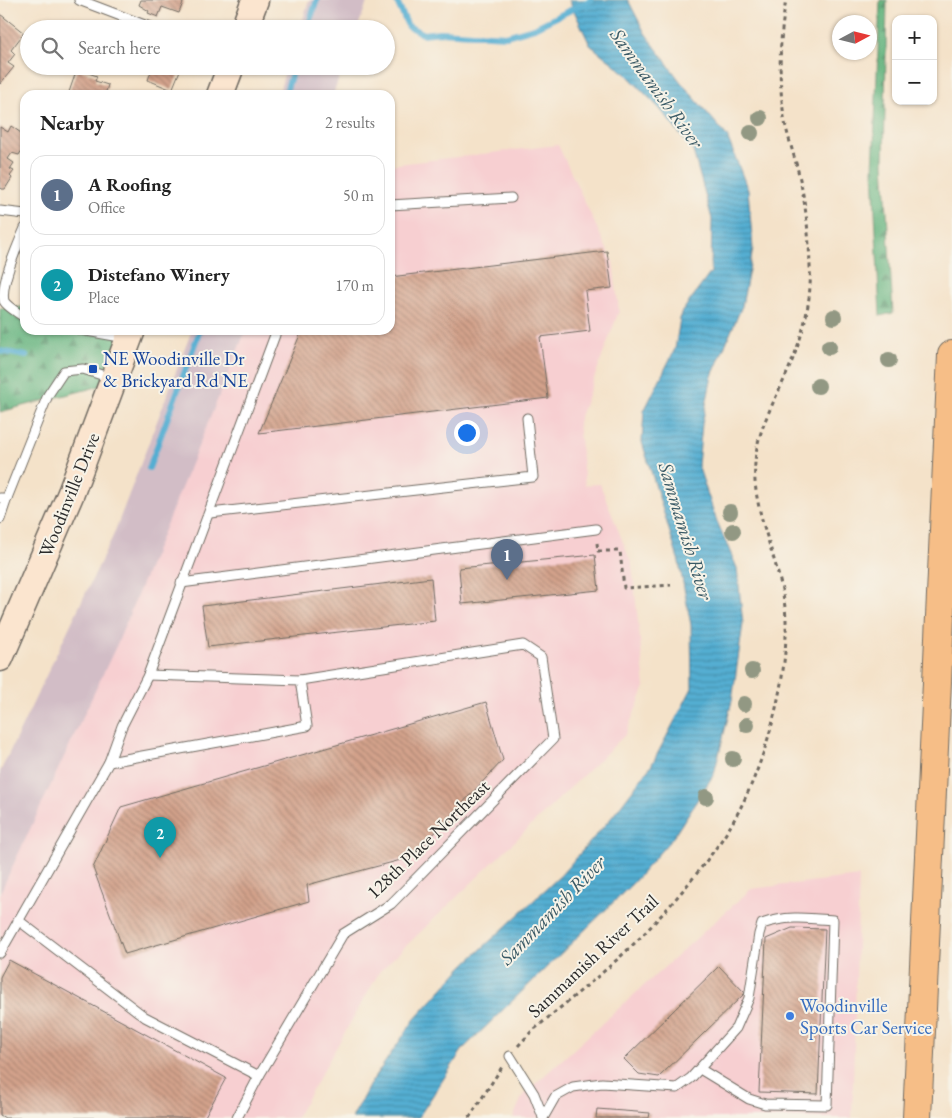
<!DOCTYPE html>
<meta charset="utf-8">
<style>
:root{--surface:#fff;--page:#f2f2f2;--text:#222;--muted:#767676;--line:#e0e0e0;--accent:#d1495b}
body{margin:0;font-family:"EB Garamond",serif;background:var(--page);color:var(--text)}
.controls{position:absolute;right:15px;top:15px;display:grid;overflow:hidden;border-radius:10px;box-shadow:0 1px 4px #0004}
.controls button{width:45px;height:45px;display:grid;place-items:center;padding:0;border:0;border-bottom:1px solid var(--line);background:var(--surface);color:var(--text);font:25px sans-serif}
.compass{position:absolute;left:832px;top:15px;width:45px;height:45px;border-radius:50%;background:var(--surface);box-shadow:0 1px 4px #0004;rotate:83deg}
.you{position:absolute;left:466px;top:432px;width:18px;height:18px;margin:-12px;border:4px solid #fff;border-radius:50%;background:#1a73e8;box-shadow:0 0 0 8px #1a73e833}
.badge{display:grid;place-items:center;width:32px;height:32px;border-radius:50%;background:var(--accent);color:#fff;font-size:16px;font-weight:700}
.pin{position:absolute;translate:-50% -41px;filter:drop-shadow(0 1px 2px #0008)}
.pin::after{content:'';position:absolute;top:26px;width:18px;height:15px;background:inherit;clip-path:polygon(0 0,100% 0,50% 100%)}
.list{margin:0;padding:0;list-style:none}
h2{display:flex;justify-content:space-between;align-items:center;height:65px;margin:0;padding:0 20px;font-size:21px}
h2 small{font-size:16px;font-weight:400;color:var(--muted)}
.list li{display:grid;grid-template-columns:32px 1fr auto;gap:15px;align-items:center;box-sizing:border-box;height:80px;margin:0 10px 10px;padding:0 10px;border:1px solid var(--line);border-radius:15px}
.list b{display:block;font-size:19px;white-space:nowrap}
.list p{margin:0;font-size:16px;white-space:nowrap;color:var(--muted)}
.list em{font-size:16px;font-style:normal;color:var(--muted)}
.icon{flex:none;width:28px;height:28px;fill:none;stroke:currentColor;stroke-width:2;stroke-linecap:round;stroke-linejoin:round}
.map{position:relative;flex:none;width:952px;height:1118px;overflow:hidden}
.search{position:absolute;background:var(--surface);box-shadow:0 1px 4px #0004;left:20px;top:20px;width:375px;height:55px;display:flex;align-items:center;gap:12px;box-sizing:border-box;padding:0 18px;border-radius:28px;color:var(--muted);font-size:19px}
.panel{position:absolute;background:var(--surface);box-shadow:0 1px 4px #0004;left:20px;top:90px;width:375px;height:245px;border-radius:15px}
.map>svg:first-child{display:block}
</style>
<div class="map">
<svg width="952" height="1118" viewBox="0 0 952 1118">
<defs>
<pattern id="forest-firs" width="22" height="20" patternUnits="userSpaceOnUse" patternTransform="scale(1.25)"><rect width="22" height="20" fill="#62b27d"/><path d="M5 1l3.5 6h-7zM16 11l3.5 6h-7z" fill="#519167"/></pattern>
<pattern id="water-rules" width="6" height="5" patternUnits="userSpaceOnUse" patternTransform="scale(1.25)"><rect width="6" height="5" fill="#54aed2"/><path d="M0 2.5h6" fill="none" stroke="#468eab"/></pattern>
<pattern id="building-back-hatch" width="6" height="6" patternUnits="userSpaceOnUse" patternTransform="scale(1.25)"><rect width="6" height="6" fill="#d3a28b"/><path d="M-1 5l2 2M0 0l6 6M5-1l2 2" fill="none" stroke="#ab8472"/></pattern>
</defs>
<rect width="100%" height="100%" fill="#f7f3e8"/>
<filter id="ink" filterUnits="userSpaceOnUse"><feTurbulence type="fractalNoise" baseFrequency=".02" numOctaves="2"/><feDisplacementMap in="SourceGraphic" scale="10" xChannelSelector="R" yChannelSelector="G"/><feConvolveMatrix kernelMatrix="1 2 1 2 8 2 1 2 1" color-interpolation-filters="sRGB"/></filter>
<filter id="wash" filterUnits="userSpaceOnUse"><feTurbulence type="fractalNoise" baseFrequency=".0096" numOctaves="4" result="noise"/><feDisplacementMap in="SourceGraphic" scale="20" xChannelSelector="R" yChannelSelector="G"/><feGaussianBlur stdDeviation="1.12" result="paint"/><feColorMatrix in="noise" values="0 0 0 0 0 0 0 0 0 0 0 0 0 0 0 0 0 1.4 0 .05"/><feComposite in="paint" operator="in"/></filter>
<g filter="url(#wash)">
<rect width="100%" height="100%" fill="#f4e2c9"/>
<g fill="#f7cfd1">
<polygon points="558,145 613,262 619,311 578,422 585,485 600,484 632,565 645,687 625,735 380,971 296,1118 0,1118 0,817 211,330 390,330 390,165"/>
<polygon points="859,876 852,1118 513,1118 523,1095 751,889"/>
</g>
<g fill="#d2bdc6">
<polygon points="309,0 368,0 357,29 300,29"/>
<polygon points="287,66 343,66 333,95 278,95"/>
<polygon points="192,330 246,330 118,642 0,893 0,772 113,536"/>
</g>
<g fill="url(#forest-firs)" stroke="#466e54">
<polygon points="880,0 887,0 884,163 893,313 880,316 873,170"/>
<polygon points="25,307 25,330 132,330 112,383 0,412 0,308"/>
</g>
<polygon fill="url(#water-rules)" stroke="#406c7e" points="569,0 628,0 645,33 680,81 727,136 748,190 753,249 742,306 712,376 702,424 698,465 716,519 737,568 743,624 732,701 714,774 674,836 632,884 463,1049 418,1118 352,1118 370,1084 414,1020 463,966 561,875 612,817 651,766 692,688 691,625 679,562 642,442 644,411 675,349 681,313 711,272 712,219 693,151 660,109 625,73 590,45"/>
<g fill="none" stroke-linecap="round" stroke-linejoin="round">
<g stroke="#54aed2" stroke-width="6">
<polyline points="396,0 408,26 423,34 440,32 506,36 534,28 591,0"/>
<polyline points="307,29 317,0"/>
<polyline points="285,95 294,66"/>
<polyline points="0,351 26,356"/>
<polyline points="149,468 200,330"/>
</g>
</g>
<g id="blocks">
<g fill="url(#building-back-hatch)">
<polygon points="141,0 184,0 179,13 162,7 158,17 148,13 149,11 139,5"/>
<polygon points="0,14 24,33 11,50 15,54 8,63 14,67 0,84"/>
<polygon points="153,66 181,68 172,90 148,80"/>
<polygon points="77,69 97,76 95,81 108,85 105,95 68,95"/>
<polygon points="11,126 24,135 21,140 25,145 19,155 12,153 8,159 14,163 10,169 14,171 10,176 12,178 5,189 2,189 0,187 0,127 8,132"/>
<polygon points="607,251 612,288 585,291 590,331 540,337 548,398 259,433 302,330 390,330 390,277"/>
<polygon points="595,555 599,590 462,604 459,568"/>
<polygon points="431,578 435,621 208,647 202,606"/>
<polygon points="486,702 503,760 412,857 307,885 309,901 125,954 93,868 121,807"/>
<polygon points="792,928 825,929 818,1094 759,1092 766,939"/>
<polygon points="9,960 226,1078 204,1118 5,1118 0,1115 0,977"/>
<polygon points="719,966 745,993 659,1077 639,1074 624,1059"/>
<polygon points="597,1109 650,1113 649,1118 596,1118"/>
</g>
</g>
</g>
<g filter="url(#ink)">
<use href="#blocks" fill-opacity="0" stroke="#716b62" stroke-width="1"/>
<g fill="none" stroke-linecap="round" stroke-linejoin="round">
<defs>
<g id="lane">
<polyline points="79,0 155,29"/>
<polyline points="390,205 511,198"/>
<polyline points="0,211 25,214"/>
<path d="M25,228C18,245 0,284 4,301C7,307 19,313 25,318"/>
<polyline points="81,330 126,338"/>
<polyline points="0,498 7,498 48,395 64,371 83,369 111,378"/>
<polyline points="210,513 533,477 527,418"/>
<polyline points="0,519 7,498"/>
<polyline points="181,583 596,529"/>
<polyline points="109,762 307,726 300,680 148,675"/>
<polyline points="18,920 145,1017 259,1076"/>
<polyline points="0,953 109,762 122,726 148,675 275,335 275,330"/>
<polyline points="510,1056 534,1094 543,1117"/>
<polyline points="237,1118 259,1076 343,934 391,904 553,739 541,657 523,645 300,680"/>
<path d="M543,1118L555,1097L573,1087L602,1083L677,1088L691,1078L736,1028L749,998L759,934L762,924C786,915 809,918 833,920L827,1105L765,1104L749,1099L700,1069"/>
</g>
<g id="secondary">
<polyline points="244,29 255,0"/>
<polyline points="220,95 231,66"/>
<polyline points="0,658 71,493 132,330"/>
</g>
<polyline id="highway" points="917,1118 952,355"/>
</defs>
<use href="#lane" stroke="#716b62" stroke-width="11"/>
<use href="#secondary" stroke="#716b62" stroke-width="29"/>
<use href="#highway" stroke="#716b62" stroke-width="30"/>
<g stroke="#716b62" stroke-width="3" stroke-dasharray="4 4" stroke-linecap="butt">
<polyline points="597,543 598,551 620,551 624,588 671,585"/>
<path d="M518,1046L530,1033C572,997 618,963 655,922C679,896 703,867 723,838C761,781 788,688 786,620C784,566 751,515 755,463C757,426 779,395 792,361C804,332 812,298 810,266C809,236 806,205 799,175C794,153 785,131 783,109C778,73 780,35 786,0"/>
<polyline points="469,1118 502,1067"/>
</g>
<use href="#lane" stroke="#fff" stroke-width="9"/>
<use href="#secondary" stroke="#fbe5cf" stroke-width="26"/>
<use href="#highway" stroke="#f6be87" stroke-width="28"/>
</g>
<g fill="#929883">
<circle cx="760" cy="118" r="8"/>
<circle cx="751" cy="133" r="8"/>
<circle cx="834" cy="317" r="8"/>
<circle cx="829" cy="347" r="8"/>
<circle cx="889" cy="360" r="8"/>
<circle cx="818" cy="386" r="8"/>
<circle cx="730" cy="512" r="8"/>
<circle cx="733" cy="531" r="8"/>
<circle cx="752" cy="671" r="8"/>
<circle cx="744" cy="704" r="8"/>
<circle cx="747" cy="725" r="8"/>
<circle cx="733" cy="759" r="8"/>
<circle cx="706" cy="797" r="8"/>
</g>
</g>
<rect fill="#1a4fb4" stroke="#f7f3e8" stroke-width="2" x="88" y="364" width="10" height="10" rx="2.5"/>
<circle fill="#3f7fe0" stroke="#f7f3e8" stroke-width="2" cx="790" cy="1016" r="5"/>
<g text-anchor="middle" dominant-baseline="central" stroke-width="4" stroke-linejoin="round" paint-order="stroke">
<g font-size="19" fill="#164399" stroke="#f7f3e8" text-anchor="start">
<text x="103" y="358">NE Woodinville Dr<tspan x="103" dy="22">&amp; Brickyard Rd NE</tspan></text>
</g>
<g font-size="19" fill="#2b2b2b" stroke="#f7f3e8">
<text transform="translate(69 495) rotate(-68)">Woodinville Drive</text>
<text transform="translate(428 839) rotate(-44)">128th Place Northeast</text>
<text transform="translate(593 956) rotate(-43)">Sammamish River Trail</text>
</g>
<g font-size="19" fill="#366cbe" stroke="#f7f3e8" text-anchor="start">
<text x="800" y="1005">Woodinville<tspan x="800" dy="22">Sports Car Service</tspan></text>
</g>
<g font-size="20" font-style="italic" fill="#395965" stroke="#f7f3e8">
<text transform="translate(657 88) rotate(54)">Sammamish River</text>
<text transform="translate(686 531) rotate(73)">Sammamish River</text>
<text transform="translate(552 910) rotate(-46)">Sammamish River</text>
</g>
</g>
</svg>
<div class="controls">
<button>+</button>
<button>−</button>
</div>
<svg class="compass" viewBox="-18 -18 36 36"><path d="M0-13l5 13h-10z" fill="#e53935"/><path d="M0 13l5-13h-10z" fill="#767676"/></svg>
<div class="you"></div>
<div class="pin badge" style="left:507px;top:580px;background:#5c6f8a">1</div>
<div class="pin badge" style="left:160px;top:858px;background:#0f9aa8">2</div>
<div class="search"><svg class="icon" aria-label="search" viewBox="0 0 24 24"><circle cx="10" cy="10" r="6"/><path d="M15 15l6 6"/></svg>Search here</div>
<section class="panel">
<h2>Nearby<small>2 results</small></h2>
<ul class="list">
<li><span class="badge" style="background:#5c6f8a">1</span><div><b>A Roofing</b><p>Office</p></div><em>50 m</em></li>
<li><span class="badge" style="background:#0f9aa8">2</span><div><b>Distefano Winery</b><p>Place</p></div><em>170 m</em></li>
</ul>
</section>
</div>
